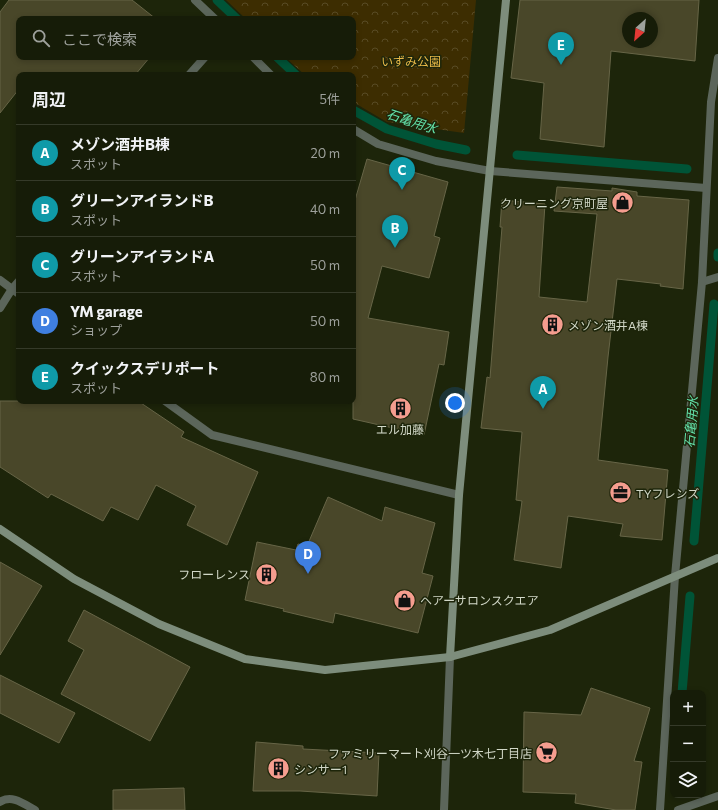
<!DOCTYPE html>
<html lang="ja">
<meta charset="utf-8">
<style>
:root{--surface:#161c08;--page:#232916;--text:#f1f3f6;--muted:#9ea19c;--line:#353a29;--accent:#f59d8f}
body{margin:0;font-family:Commissioner,"Noto Sans JP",sans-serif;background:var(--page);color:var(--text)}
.controls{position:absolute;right:12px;bottom:12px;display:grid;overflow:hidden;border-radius:8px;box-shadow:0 2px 6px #0003}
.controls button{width:36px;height:36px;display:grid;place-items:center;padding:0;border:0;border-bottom:1px solid var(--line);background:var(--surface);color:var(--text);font:20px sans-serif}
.compass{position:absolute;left:622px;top:12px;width:36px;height:36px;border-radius:50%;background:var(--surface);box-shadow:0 2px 6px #0003;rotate:207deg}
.you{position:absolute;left:455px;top:403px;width:14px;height:14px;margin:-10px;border:3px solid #fff;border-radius:50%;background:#1a73e8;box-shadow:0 0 0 6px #1a73e833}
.badge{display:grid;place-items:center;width:26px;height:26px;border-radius:50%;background:var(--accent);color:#fff;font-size:13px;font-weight:700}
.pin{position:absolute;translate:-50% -33px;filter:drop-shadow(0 1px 2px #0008)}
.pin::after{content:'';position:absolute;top:21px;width:14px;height:12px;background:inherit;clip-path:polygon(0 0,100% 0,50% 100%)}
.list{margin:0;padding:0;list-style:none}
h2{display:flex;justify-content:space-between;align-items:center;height:52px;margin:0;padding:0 16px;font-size:17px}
h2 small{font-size:13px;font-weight:400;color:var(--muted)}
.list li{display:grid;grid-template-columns:26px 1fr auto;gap:12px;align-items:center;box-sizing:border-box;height:56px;padding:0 16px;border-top:1px solid var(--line)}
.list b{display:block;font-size:15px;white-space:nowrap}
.list p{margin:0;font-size:13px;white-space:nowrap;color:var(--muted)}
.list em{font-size:13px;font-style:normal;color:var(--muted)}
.icon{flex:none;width:22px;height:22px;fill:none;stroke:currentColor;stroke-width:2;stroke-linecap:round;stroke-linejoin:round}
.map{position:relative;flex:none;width:718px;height:810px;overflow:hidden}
.search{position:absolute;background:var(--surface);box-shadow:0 2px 6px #0003;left:16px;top:16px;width:340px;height:44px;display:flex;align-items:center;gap:10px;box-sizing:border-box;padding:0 14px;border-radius:8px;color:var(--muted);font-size:15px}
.panel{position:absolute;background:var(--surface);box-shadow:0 2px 6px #0003;left:16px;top:72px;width:340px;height:332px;border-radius:8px}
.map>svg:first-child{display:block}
</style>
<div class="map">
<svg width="718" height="810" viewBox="0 0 718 810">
<defs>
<pattern id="forest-crowns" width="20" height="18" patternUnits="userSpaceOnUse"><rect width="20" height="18" fill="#3d2d01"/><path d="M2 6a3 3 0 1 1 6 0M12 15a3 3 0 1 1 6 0" fill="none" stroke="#584b25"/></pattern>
</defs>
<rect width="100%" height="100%" fill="#1d250a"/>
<polygon fill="url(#forest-crowns)" points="226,0 476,0 464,133 387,122 353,102 353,75 305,75 285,57 353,57 353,19 246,19"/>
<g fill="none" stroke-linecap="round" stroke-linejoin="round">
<g stroke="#005437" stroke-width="9">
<polyline points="217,0 237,19"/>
<polyline points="277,57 296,75"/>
<polyline points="353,110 387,129 436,144 466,150"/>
<polyline points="517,155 687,169"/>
<polyline points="718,257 718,253"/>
<polyline points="694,541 714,304"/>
<polyline points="682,693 690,596"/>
</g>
</g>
<g fill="#494729" stroke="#676547" fill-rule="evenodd">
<polygon points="9,0 132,0 156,19 19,19 19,57 150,57 135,75 19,75 19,89 0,113 0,12"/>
<path d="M520,0H699L695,61L611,51L604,147L540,139L544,83L511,78ZM628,18H652V42H628Z"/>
<polygon points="367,159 448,182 434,236 440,238 429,278 382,266 368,318 449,332 444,365 439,364 424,435 353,419 353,207"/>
<polygon points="557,187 612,191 612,188 637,192 637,196 689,200 683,289 660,286 661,284 617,279 608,357 598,460 668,470 662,540 620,536 623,524 568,516 561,568 514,560 522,501 516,500 522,432 481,428 487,377 490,378 502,227 500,227 502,200 545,204 539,297 587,302 597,214 554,211"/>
<polygon points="0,401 138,401 184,432 181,437 258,472 227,545 187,525 196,506 156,485 138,520 111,507 103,521 51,494 48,498 0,467"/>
<polygon points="328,497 382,521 385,507 435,523 422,573 433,576 418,633 335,613 333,623 283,611 284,609 245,600 257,542 296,550 298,544 307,546"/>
<polygon points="0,562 42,586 0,655"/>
<polygon points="84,610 190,667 150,741 61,694 84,650 68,641"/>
<polygon points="0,675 75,713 59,743 0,713"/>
<polygon points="591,688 650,708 634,761 642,762 635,810 616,810 575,803 576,794 523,792 524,712 581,715"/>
<polygon points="256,742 303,746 303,749 379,753 377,796 300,791 253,791"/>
<polygon points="184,788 185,810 113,810 113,790"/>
</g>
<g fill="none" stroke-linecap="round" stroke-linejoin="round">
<g stroke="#5c665b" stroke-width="8">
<polyline points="195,0 215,19"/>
<polyline points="253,57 271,75"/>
<polyline points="189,75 205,57"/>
<polyline points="353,129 378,144 436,161 490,171 706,188"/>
<polyline points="0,280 12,289 19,281"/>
<polyline points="702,282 718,277"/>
<polyline points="0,308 12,289 19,294"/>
<polyline points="165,401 212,435 459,495"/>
<path d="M0,802C12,794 24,804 35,810"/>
<polyline points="444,810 450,657"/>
<polyline points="660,810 675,576 702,282 711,102 718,58"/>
<polyline points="678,810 718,796"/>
</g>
<g stroke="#7d8d7c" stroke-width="8">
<polyline points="0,529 74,579 159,624 245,659 325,670 450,657 550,630 718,558"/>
<polyline points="450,657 459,495 506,0"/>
</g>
</g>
<defs>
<symbol id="shop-disc" viewBox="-11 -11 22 22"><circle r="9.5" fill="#f59d8f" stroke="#1d250a"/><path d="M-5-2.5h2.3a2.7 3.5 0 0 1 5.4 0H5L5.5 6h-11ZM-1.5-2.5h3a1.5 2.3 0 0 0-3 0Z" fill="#111"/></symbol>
<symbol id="building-disc" viewBox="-11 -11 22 22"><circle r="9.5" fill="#f59d8f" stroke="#1d250a"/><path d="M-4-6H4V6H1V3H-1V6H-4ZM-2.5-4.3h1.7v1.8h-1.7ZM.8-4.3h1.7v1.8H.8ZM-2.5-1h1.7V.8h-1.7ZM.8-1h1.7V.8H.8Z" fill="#111"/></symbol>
<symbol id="office-disc" viewBox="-11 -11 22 22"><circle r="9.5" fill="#f59d8f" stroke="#1d250a"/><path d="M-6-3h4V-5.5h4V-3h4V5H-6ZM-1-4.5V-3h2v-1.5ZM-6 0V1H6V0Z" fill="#111"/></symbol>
<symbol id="supermarket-disc" viewBox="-11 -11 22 22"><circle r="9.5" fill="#f59d8f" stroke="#1d250a"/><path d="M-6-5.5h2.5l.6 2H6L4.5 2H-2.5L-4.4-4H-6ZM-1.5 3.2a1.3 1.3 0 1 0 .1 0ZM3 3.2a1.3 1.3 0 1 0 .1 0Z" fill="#111"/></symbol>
</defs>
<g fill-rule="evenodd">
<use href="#shop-disc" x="610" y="190" width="25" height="25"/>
<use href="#building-disc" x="540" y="312" width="25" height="25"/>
<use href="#building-disc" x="388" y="396" width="25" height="25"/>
<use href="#office-disc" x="608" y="480" width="25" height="25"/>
<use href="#building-disc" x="254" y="562" width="25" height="25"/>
<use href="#shop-disc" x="392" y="588" width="25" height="25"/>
<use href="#supermarket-disc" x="534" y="740" width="25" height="25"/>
<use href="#building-disc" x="266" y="756" width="25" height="25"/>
</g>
<g text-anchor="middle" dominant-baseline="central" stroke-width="3" stroke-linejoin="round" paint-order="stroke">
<g font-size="12" fill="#e8b948" stroke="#1d250a">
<text x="411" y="61">いずみ公園</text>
</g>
<g font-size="12" fill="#d1d7c7" stroke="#1d250a" text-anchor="start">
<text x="608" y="203" text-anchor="end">クリーニング京町屋</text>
<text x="568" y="325">メゾン酒井A棟</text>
<text x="400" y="429" text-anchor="middle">エル加藤</text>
<text x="636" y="493">TYフレンズ</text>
<text x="250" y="574" text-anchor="end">フローレンス</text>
<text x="420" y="600">ヘアーサロンスクエア</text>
<text x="532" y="753" text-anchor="end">ファミリーマート刈谷一ツ木七丁目店</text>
<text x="294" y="769">シンサー1</text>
</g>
<g font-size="13" font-style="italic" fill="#63e0a9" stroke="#1d250a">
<text transform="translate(412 121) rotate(18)">石亀用水</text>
<text transform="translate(691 422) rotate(-85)">石亀用水</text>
</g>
</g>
</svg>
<div class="controls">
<button>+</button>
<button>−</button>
<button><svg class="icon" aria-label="layers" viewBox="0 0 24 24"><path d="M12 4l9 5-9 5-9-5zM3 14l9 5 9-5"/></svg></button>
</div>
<svg class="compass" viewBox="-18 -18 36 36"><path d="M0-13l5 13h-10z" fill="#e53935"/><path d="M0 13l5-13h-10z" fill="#9ea19c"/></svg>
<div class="you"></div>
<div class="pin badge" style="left:543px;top:409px;background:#0f9aa8">A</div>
<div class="pin badge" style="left:395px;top:248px;background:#0f9aa8">B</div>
<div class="pin badge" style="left:402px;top:190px;background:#0f9aa8">C</div>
<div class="pin badge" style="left:308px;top:574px;background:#3f7fe0">D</div>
<div class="pin badge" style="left:561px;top:65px;background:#0f9aa8">E</div>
<div class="search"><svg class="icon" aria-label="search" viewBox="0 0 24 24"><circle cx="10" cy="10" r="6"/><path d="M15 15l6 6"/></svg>ここで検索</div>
<section class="panel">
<h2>周辺<small>5件</small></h2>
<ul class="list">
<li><span class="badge" style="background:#0f9aa8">A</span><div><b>メゾン酒井B棟</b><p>スポット</p></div><em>20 m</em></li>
<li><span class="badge" style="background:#0f9aa8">B</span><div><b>グリーンアイランドB</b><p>スポット</p></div><em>40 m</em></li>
<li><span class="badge" style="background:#0f9aa8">C</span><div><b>グリーンアイランドA</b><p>スポット</p></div><em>50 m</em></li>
<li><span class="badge" style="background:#3f7fe0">D</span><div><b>YM garage</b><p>ショップ</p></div><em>50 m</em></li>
<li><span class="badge" style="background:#0f9aa8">E</span><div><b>クイックスデリポート</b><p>スポット</p></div><em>80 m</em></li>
</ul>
</section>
</div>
